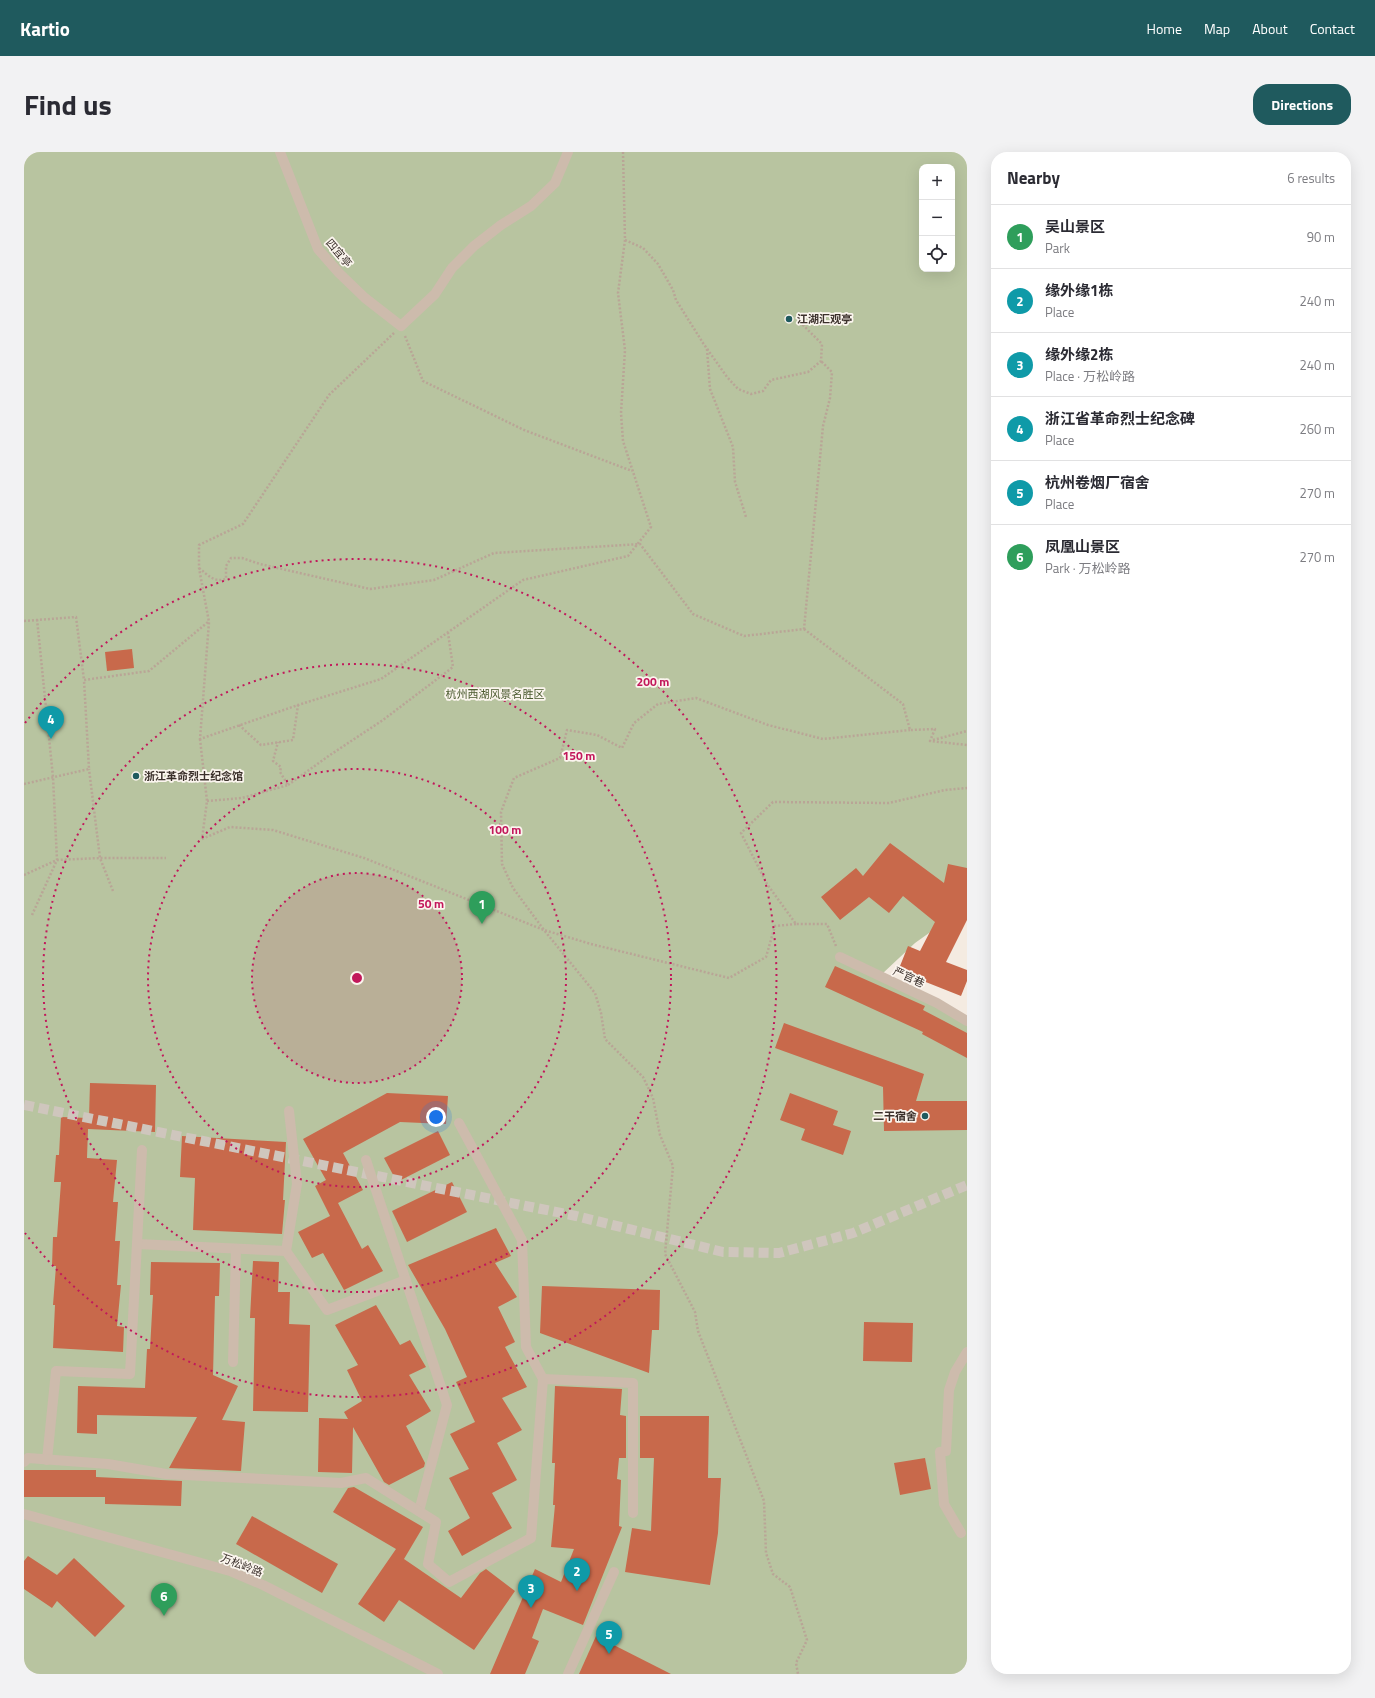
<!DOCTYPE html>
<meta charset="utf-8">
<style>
:root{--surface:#fff;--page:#f2f2f3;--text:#2b2b33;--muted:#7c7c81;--line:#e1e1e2;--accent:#1f5a5e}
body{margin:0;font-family:"Titillium Web","Noto Sans SC",sans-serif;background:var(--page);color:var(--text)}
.controls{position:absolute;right:12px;top:12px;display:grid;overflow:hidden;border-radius:8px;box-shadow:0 4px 16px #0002}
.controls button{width:36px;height:36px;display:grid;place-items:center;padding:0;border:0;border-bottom:1px solid var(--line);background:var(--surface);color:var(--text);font:20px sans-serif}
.you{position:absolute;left:412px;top:965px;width:14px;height:14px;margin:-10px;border:3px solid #fff;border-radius:50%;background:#1a73e8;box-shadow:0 0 0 6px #1a73e833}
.badge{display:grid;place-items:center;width:26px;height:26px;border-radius:50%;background:var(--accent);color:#fff;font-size:13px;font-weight:700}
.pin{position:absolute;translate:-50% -33px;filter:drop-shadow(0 1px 2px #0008)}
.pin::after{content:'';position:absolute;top:21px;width:14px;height:12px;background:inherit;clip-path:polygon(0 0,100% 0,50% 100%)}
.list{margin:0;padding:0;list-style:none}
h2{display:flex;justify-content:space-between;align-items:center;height:52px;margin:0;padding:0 16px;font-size:17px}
h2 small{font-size:13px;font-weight:400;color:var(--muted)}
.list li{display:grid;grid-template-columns:26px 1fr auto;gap:12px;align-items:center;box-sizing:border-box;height:64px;padding:0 16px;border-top:1px solid var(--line)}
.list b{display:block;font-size:15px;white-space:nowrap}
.list p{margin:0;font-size:13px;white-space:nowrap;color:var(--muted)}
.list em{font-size:13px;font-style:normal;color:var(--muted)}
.icon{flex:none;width:22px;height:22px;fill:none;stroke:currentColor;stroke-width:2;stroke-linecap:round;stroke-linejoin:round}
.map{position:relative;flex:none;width:943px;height:1522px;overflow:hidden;border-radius:16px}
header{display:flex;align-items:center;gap:24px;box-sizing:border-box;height:56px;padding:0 20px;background:var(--accent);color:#fff}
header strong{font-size:19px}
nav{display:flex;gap:22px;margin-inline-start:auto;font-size:14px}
.intro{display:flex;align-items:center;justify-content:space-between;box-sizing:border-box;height:96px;padding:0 24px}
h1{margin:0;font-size:28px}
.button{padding:10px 18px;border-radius:16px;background:var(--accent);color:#fff;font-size:14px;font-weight:700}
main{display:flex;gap:24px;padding:0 24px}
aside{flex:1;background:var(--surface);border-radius:16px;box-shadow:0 4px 16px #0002}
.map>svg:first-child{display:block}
</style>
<header>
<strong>Kartio</strong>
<nav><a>Home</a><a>Map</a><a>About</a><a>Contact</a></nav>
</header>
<div class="intro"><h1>Find us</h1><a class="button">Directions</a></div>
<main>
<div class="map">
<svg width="943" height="1522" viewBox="0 0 943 1522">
<rect width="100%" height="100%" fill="#f4ebe1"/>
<path fill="#b8c4a0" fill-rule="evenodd" d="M0,0H943V754L891,791L858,822L943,865V1522H0ZM898,15H928V117H898Z"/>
<g fill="#c8694b">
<polygon points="108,497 110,516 83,519 81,500"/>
<polygon points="866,691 920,731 924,712 943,716 943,768 922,810 943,818 943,829 937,844 874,819 884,794 896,799 911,770 879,744 865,761 845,745 816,768 797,745 832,716 839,724"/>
<polygon points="811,814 901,854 899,858 943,881 943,906 898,882 899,880 801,835"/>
<polygon points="760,871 900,922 892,949 943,949 943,978 860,979 859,935 751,896"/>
<polygon points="66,931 132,933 131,980 64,977 63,1006 93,1008 89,1050 94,1050 91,1089 96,1089 93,1133 97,1133 93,1174 100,1175 99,1200 29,1196 31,1153 29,1153 32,1114 28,1114 29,1085 33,1085 37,1030 30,1030 32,1003 35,1003 37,965 65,966"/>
<polygon points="363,941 424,944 422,972 376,970 319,1001 339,1038 314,1051 338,1097 344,1093 359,1119 320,1138 299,1101 288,1106 274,1080 306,1064 291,1034 302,1028 279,987"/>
<polygon points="766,941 814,959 809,973 827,979 819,1003 777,988 781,977 756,968"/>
<polygon points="414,979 426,1003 373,1030 360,1006"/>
<polygon points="158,984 262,990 259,1048 261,1048 258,1082 169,1078 171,1026 156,1025"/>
<polygon points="428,1030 443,1060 383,1090 368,1059"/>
<polygon points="472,1076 487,1104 471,1111 493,1145 474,1155 491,1190 481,1195 503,1235 478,1246 498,1278 473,1291 493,1328 468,1341 488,1376 438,1404 424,1379 446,1366 425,1326 445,1317 426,1282 451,1270 432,1230 443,1225 421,1177 384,1113"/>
<polygon points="229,1109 255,1110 254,1140 266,1140 265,1172 286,1173 284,1260 229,1259 231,1166 226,1166"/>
<polygon points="127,1110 196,1111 195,1144 191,1144 189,1223 214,1234 198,1268 221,1270 217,1319 145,1316 173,1265 73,1263 73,1282 53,1281 54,1234 121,1236 123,1197 126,1197 129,1143 126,1143"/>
<polygon points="518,1134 636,1138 635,1178 628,1178 625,1221 516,1181"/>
<polygon points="352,1153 376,1193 386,1188 402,1215 385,1223 407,1259 382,1274 401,1311 400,1315 365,1333 360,1330 329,1275 328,1321 294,1320 295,1266 324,1267 320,1260 338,1249 323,1218 334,1213 311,1173"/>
<polygon points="840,1170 889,1171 888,1210 839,1209"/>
<polygon points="531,1234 598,1237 596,1263 602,1264 602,1306 595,1306 593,1327 597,1328 595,1374 598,1375 559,1473 519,1457 508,1486 515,1489 501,1522 466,1522 511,1417 537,1430 550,1397 527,1395 531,1353 529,1353 531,1311 528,1311"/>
<polygon points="616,1264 685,1264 684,1326 697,1326 694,1381 686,1433 601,1420 608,1376 627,1379 630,1306 616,1306"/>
<polygon points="901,1306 907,1337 876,1343 870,1311"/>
<polygon points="0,1318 72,1318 72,1325 158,1329 157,1354 81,1352 81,1345 0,1345"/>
<polygon points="330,1335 399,1375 380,1407 437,1446 456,1421 462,1417 491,1439 450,1498 375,1448 360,1470 334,1452 372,1397 309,1360 324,1336"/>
<polygon points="228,1364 314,1412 298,1441 212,1392"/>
<polygon points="4,1404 33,1423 50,1406 101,1454 71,1485 33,1449 28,1456 0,1437 0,1409"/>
<polygon points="572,1484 647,1522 555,1522"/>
</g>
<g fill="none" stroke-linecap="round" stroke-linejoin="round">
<polyline stroke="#cfc6bd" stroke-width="10" stroke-dasharray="10 5" stroke-linecap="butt" points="0,953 552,1064 699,1100 755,1101 829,1081 943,1033"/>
<g stroke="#b9a596" stroke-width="2.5" stroke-dasharray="2 2" stroke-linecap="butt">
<polyline points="601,88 619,96 634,112 649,138 652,148 679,191 703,225 714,237 727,242 739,239 747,228 784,220 797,209 798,192 776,170"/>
<polyline points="370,181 305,243 219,372 175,393 175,416 185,470 176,587 274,553 357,527 499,428 604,404 627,375 599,289 597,261 601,198 594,141 601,88 599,0"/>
<polyline points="381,184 399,229 500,278 608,319"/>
<polyline points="683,197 686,237 709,295 711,330 722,365"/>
<path d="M175,416C184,423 190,431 202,427V414L207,406H218L236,412L346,437L410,428L470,401L616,392L669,462L720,484L780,477L799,274L806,246L808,220L797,209"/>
<polyline points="0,469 52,465 60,528"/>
<polyline points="780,477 879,552 886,578 911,577 906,589 943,593"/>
<polyline points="215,573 237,593 269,588 274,553"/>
<polyline points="176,587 183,649 178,687"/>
<polyline points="909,588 943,579"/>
<polyline points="0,632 65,617 60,528 125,519 184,470"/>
<polyline points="264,633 306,603 359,568 429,515 424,481"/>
<polyline points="183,649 218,646 264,633 256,620 257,615 249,609 254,590"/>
<polyline points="178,687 206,675 249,678 340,706 520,778 571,841 577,861 581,887 619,925 629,946 636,983 649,1014 641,1102 671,1160 674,1179 740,1349 742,1401 749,1422 766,1435 783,1488 772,1511 774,1522"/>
<polyline points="0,723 33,708 76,706 65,617"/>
<polyline points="89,739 76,706 142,706"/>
<polyline points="8,763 33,708 29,625 13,467"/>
<polyline points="772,772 751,774 742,805 705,826 567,792 520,778 489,736 478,712 477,660 490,626 536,606 543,578 573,583 598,596 610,571 634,552 672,546 744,573 799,587 886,578"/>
<polyline points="812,794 803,772 772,772 743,732 717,681 749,650 865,651 921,638 943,636"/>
</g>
<g stroke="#cdbbac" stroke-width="10">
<polyline points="256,0 294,97 315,121 341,146 377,174 411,142 428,116 450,94 477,73 507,54 531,31 544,0"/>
<polyline points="816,805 913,851 943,869"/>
<polyline points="435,971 498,1088 502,1195 519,1227"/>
<polyline points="342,1008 423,1253 395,1359"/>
<polyline points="113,1092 262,1099 303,1158 382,1128"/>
<polyline points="262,1099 273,1032 265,959"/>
<polyline points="209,1210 212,1097"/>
<polyline points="23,1308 32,1219 106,1222 118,998"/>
<polyline points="0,1310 4,1306 84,1312 142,1322 317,1331 342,1326 412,1370 404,1412 425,1430 507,1386 519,1227 609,1231 609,1361"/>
<polyline points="0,1362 206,1419 239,1433 414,1522"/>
<polyline points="937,1381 920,1352 916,1300 922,1299 925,1238 931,1220 943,1200"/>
<polyline points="544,1522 590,1420"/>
</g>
</g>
<circle cx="333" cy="826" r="105" fill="#c2185b" fill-opacity=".12"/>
<g fill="none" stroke="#c2185b" stroke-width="2" stroke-dasharray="2 4">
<circle cx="333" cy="826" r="105"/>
<circle cx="333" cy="826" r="209"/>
<circle cx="333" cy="826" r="314"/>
<path d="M1 571A419 419 0 1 1 1 1081"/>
</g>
<g fill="#1f5a5e" stroke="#fbf5ee" stroke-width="1.5">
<circle cx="765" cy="167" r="4"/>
<circle cx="112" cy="624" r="4"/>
<circle cx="901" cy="964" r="4"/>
</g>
<g text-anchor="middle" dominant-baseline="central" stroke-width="3.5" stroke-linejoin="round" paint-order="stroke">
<g font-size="11" fill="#3b302b" stroke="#fbf5ee">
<text transform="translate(315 101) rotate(50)">四宜亭</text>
<text transform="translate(885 825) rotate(25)">严官巷</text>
<text transform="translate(218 1413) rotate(21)">万松岭路</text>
</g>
<g font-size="11" font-weight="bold" fill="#3b302b" stroke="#fbf5ee" text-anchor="start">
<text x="773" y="167">江湖汇观亭</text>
<text x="120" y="624">浙江革命烈士纪念馆</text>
<text x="893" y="964" text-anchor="end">二干宿舍</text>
</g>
<g font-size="11" fill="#4a5a2e" stroke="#fbf5ee">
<text x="471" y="542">杭州西湖风景名胜区</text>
</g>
</g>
<circle cx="333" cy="826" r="6" fill="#c2185b" stroke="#fbf5ee" stroke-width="2"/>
<g font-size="12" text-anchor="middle" font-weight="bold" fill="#c2185b" stroke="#fbf5ee" stroke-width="3.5" stroke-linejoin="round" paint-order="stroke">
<text x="629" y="534">200 m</text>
<text x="555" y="608">150 m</text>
<text x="481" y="682">100 m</text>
<text x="407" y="756">50 m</text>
</g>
</svg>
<div class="controls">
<button>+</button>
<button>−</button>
<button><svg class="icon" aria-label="locate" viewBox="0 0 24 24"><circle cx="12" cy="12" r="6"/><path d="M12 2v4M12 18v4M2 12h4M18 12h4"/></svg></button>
</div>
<div class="you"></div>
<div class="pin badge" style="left:458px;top:772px;background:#2e9e5b">1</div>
<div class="pin badge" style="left:553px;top:1439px;background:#0f9aa8">2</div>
<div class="pin badge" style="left:507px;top:1456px;background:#0f9aa8">3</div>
<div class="pin badge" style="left:27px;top:587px;background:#0f9aa8">4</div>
<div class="pin badge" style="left:585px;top:1502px;background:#0f9aa8">5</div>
<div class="pin badge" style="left:140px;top:1464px;background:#2e9e5b">6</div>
</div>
<aside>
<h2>Nearby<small>6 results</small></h2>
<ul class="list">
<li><span class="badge" style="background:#2e9e5b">1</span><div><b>吴山景区</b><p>Park</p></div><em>90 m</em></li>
<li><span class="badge" style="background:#0f9aa8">2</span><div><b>缘外缘1栋</b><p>Place</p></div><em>240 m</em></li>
<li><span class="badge" style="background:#0f9aa8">3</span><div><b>缘外缘2栋</b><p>Place · 万松岭路</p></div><em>240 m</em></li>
<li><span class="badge" style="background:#0f9aa8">4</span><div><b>浙江省革命烈士纪念碑</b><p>Place</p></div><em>260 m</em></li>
<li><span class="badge" style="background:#0f9aa8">5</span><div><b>杭州卷烟厂宿舍</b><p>Place</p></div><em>270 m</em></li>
<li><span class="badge" style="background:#2e9e5b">6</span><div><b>凤凰山景区</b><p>Park · 万松岭路</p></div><em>270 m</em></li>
</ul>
</aside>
</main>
